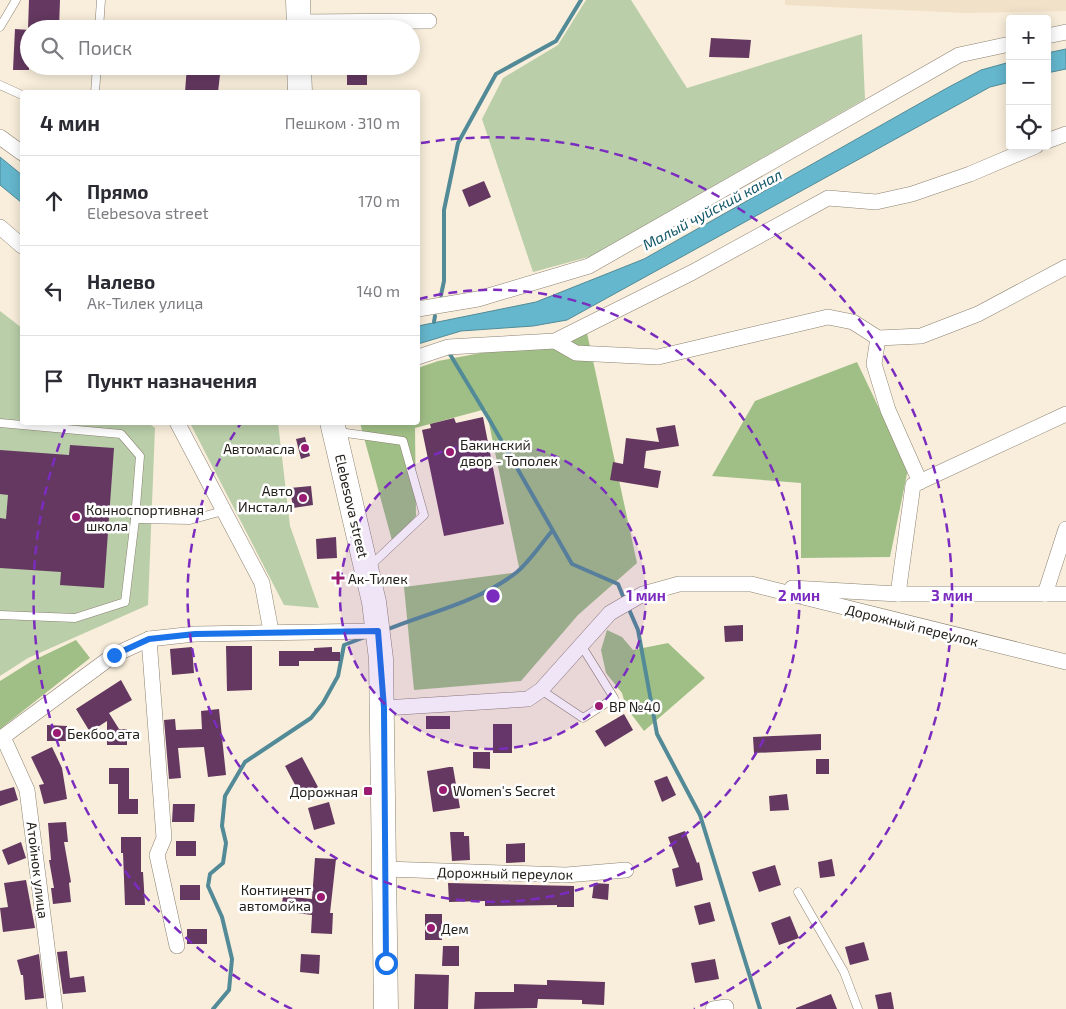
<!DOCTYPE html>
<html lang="ru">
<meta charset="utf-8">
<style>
:root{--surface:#fff;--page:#f2f2f3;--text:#2b2b33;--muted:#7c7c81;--line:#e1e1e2}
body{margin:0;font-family:"Exo 2",sans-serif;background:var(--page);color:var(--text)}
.controls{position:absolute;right:15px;top:15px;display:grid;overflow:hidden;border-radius:5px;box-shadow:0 2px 12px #0003}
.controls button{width:45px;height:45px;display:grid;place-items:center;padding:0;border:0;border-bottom:1px solid var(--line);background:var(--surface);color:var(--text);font:25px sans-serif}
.stop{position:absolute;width:15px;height:15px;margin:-11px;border:4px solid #1a73e8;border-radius:50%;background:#fff}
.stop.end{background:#1a73e8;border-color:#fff;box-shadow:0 1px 5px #0008}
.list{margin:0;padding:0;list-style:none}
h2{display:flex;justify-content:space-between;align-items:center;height:65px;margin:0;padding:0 20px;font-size:21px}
h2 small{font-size:16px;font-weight:400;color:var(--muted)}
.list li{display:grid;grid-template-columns:32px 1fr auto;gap:15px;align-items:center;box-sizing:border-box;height:90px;padding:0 20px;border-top:1px solid var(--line)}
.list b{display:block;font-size:19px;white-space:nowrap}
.list p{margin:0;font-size:16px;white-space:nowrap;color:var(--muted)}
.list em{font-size:16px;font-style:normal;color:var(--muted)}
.icon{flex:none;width:28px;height:28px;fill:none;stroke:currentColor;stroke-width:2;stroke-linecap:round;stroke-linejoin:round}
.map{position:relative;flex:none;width:1066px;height:1009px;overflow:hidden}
.search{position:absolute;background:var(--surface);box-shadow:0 2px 12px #0003;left:20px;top:20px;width:400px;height:55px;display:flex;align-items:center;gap:12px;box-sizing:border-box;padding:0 18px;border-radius:28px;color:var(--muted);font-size:19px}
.panel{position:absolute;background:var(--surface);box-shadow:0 2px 12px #0003;left:20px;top:90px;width:400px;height:335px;border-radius:5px}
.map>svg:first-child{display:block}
</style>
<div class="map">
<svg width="1066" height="1009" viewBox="0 0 1066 1009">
<rect width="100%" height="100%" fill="#f9eedb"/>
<polygon fill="#f1e1c8" points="785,0 1066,0 1066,11 966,13 785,5"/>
<g fill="#b9cea9">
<polygon points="586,0 631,0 687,88 862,34 865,99 592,256 533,272 482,119 503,78 558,45"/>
<polygon points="0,311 22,328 22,422 147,422 155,428 148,605 28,658 0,676"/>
<polygon points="190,423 278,423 290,526 319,608 284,605"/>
</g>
<g fill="#a0bf86">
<polygon points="587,333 637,563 578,615 521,681 414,690 404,587 520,572 486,409 415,428 416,516 393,544 360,423 418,422 418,368 438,361"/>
<polygon points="857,362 908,469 890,557 801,558 801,483 712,476 755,401"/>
<polygon points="607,630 622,637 633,650 668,643 705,678 644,731 626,707 622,693 606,673 601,650"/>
<polygon points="76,640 90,658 0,729 0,681 32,661"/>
</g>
<g fill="#65b7cd" stroke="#528a97">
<polygon points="1066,49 1066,69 1047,73 1047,53"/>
<polygon points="1010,62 1010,82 990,87 567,320 533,326 461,331 418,344 418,326 536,302 644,259 947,88 981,70"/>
<polygon points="0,157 22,175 22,203 0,185"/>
</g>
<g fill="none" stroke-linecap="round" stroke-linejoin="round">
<g stroke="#528a97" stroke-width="4">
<polyline points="441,295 444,281 444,210 458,143 496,74 556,41 581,0"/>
<polyline points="434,322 435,316"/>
<polyline points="448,351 489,419 572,564 618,584 625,601"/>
<polyline points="628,607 638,630 657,734 700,815 760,1009"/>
<path d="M386,630C430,612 479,602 517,572C530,561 541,544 552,531"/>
<polyline points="213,1009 229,990 232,959 222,917 208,886 210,874 223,863 226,843 222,826 225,796 245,762 311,718 323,703 338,676 344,645 365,637"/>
</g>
</g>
<g fill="#643860">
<polygon points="29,0 60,0 59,29 28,29"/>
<polygon points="15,29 29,30 29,70 13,70"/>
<polygon points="711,38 751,40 749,58 709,57"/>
<polygon points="187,66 221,66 218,92 185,92"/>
<rect x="347" y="71" width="20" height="14"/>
<polygon points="484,181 491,197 469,207 462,190"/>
<polygon points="483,417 504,524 444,536 422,430 431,428 430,424 454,418 456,423"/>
<polygon points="675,425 679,446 646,451 644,468 661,471 658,488 610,480 613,462 623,464 626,438 659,442 656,428"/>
<polygon points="305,437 310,456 301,459 296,439"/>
<polygon points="70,445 114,448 104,588 60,585 61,572 0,568 0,518 6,519 8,495 0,494 0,450 69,455"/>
<polygon points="311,486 313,505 293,508 290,488"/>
<polygon points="336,537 337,558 317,559 316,539"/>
<polygon points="743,625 743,641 725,642 724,626"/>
<polygon points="226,646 252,646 252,690 227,691"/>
<polygon points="192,647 194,673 172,675 170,649"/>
<polygon points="332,647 332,652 340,652 340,661 299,661 299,666 279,666 279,651 314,651 314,648"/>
<polygon points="121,680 132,700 109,713 119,729 127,729 127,745 107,745 107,721 90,732 76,709"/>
<polygon points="219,709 226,775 208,777 204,747 178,748 181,778 169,779 164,720 175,719 176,730 202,729 201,711"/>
<polygon points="624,714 633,730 605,747 595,731"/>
<rect x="426" y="716" width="24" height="13"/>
<rect x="493" y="724" width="19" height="29"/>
<polygon points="47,725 67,726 68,741 47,741"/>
<polygon points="821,734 821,750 754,753 753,737"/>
<polygon points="52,747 62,768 67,799 44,804 39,785 44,784 31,757"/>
<polygon points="473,752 490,752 490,769 473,768"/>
<polygon points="302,757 318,787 301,796 285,766"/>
<rect x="816" y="759" width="13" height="15"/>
<polygon points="449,767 453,767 460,808 433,812 427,771"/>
<polygon points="109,768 129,768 129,799 138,799 138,814 118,814 118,784 109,784"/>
<polygon points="667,776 676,795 662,802 654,781"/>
<polygon points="14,787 18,800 0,806 0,791"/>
<polygon points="787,794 789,810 770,811 769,796"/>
<polygon points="329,802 335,824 314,830 308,808"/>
<polygon points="173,804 195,804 194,822 172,822"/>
<polygon points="66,822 68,842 64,842 71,882 69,883 71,902 53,904 51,888 54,888 49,860 51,860 48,823"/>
<polygon points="685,831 697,863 699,862 703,880 676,887 672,869 679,867 668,837"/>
<polygon points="450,832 464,832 464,836 469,836 470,860 452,861"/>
<polygon points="121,837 141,837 141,872 143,872 145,905 125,905 123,853 121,853"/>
<rect x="176" y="841" width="20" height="15"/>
<polygon points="21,842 26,858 8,865 2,850"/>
<polygon points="525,843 525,862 506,863 506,844"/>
<polygon points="315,858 336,859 330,913 333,913 332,934 311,933 312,915 281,911 283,896 312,899"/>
<polygon points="832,859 835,876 820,878 818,862"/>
<polygon points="775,865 781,885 759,892 752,872"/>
<polygon points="26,880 35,928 3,932 0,908 8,907 4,883"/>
<polygon points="448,883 574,886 574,907 557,907 557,905 485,906 485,901 449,902"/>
<polygon points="594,883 609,884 608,900 592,898"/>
<rect x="180" y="885" width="20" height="15"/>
<polygon points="710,902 715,921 699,925 694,906"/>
<rect x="425" y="914" width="17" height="26"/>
<polygon points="790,916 799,938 779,945 771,923"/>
<rect x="187" y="929" width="20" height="15"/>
<polygon points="864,942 869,960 850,965 845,947"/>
<polygon points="443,946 459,946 459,966 442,966"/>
<polygon points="67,951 70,978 84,976 86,992 63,994 57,952"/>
<polygon points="39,954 44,998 25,1000 23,975 21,975 17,960"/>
<polygon points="301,954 320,955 319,974 300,972"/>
<polygon points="715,959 719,979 695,983 691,963"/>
<polygon points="415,974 449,975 448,1009 414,1009"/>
<polygon points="547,980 605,982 604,1005 582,1004 582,1000 538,999 537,1008 474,1009 475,992 514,992 514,984 547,985"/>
<polygon points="891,992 894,1009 878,1009 875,995"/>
<polygon points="831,994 837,1009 796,1009 796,1008"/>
</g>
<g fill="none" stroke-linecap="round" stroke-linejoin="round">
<defs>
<g id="service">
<polyline points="0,27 16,0"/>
<polyline points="99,29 101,0"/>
<polyline points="0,85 22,95"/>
<polyline points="95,92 97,66"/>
<polyline points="0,423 121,434 140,456 135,519 125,602 75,618 0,615"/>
<polyline points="339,432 403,441 424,515 370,566"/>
<polyline points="135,519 190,520 223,511"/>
<polyline points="541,690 583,718 614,698 581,645"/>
<polyline points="798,892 844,972 858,1009"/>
</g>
<g id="minor">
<polyline points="299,22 429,21"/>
<polyline points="1047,36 1066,32"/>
<polyline points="0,137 22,153"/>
<polyline points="1047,141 1066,134"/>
<polyline points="0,227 22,246"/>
<polyline points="418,309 478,299 589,266 959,55 1010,44"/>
<polyline points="878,338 921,336 978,314 1066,267"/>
<polyline points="555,341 576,353 658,357 828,317 853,322 878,338 874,364 888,410 920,482"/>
<polyline points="418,357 448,347 555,341 693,272 828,198 876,202 912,194 970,174 1036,146"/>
<polyline points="177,422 262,583 271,631"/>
<polyline points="792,588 898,594 1066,594"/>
<polyline points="898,594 913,485 1066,414"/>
<polyline points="1045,594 1066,529"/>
<polyline points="149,639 164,838 157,855 177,946"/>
<polyline points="384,708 528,699 541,690 610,613 643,594 679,584 751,584 1066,662"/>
<polyline points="3,737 27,790 55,1009"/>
<polyline points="0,739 114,655 149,639 195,634 378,631"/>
<polyline points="385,869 566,875 626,870"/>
<polyline points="713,1009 726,1007"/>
</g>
<g id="primary">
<polyline points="298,0 299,29"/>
<polyline points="299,66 300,92"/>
<polyline points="332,422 374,602 381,659 386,1009"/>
</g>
</defs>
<use href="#service" stroke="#8b8171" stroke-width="9"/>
<use href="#minor" stroke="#8b8171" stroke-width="16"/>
<use href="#primary" stroke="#8b8171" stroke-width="25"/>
<use href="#service" stroke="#fff" stroke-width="8"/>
<use href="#minor" stroke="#fff" stroke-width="15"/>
<use href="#primary" stroke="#fff" stroke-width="24"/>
</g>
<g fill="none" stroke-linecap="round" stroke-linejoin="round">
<polyline stroke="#1a73e8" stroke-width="6" points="114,655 149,639 195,634 378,631 384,708 386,963"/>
</g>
<circle cx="493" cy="596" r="153" fill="#7b2cbf" fill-opacity=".12"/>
<g fill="none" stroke="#7b2cbf" stroke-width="2.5" stroke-dasharray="9 6">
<circle cx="493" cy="596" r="153"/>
<path d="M419 299A306 306 0 1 1 241 423"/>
<path d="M292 1009A459 459 0 0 1 67 424M421 143A459 459 0 0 1 694 1009"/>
</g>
<g fill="#9a1b71" stroke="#fff" stroke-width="2">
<circle cx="305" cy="448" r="5"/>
<circle cx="450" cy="452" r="5"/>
<circle cx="303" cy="498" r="5"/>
<circle cx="76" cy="517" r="5"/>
<path d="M335.5 570.5h5v5h5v5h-5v5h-5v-5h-5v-5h5z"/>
<circle cx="599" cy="706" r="5"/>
<circle cx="57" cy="733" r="5"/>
<circle cx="443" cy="790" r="5"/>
<rect x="363" y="786" width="10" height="10" rx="2.5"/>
<circle cx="321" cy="897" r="5"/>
<circle cx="431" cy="928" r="5"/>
</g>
<g text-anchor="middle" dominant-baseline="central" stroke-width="5" stroke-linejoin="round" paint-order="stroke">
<g font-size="14" fill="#24201a" stroke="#fff" text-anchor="start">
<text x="460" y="444">Бакинский<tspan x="460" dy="16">двор - Тополек</tspan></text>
<text x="295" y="448" text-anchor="end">Автомасла</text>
<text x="293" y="490" text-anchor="end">Авто<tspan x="293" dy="16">Инсталл</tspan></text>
<text x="86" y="509">Конноспортивная<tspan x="86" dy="16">школа</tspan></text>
<text x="348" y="578">Ак-Тилек</text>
<text x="609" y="706">BP №40</text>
<text x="67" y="733">Бекбоо ата</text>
<text x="453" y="790">Women's Secret</text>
<text x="358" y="791" text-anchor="end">Дорожная</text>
<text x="311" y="889" text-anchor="end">Континент<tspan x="311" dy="16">автомойка</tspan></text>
<text x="441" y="928">Дем</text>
</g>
<g font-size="14" fill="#24201a" stroke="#fff">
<text transform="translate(352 506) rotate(77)">Elebesova street</text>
<text transform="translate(912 625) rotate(14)">Дорожный переулок</text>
<text transform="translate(38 870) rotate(83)">Атойнок улица</text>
<text transform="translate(505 873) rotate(1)">Дорожный переулок</text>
</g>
<g font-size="15" font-style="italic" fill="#125868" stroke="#fff">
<text transform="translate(712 209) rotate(-28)">Малый чуйский канал</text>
</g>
</g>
<circle cx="493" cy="596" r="8" fill="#7b2cbf" stroke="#fff" stroke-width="2.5"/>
<g font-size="15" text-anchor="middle" font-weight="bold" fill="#7b2cbf" stroke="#fff" stroke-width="5" stroke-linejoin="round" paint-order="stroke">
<text x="646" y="601">1 мин</text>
<text x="799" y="601">2 мин</text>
<text x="952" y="601">3 мин</text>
</g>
</svg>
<div class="controls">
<button>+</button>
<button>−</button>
<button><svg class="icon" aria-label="locate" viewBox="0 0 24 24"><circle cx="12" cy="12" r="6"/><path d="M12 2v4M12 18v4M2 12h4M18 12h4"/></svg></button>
</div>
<div class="stop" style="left:386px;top:963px"></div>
<div class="stop end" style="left:114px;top:655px"></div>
<div class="search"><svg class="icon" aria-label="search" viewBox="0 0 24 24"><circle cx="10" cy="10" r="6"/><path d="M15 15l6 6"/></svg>Поиск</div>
<section class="panel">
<h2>4 мин<small>Пешком · 310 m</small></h2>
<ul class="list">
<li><svg class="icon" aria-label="ahead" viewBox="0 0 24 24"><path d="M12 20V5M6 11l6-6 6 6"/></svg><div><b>Прямо</b><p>Elebesova street</p></div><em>170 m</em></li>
<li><svg class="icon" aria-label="left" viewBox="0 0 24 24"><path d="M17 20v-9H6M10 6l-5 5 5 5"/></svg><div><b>Налево</b><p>Ак-Тилек улица</p></div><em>140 m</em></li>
<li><svg class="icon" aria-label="arrive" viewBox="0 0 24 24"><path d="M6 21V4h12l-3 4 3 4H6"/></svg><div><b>Пункт назначения</b></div></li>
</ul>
</section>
</div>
